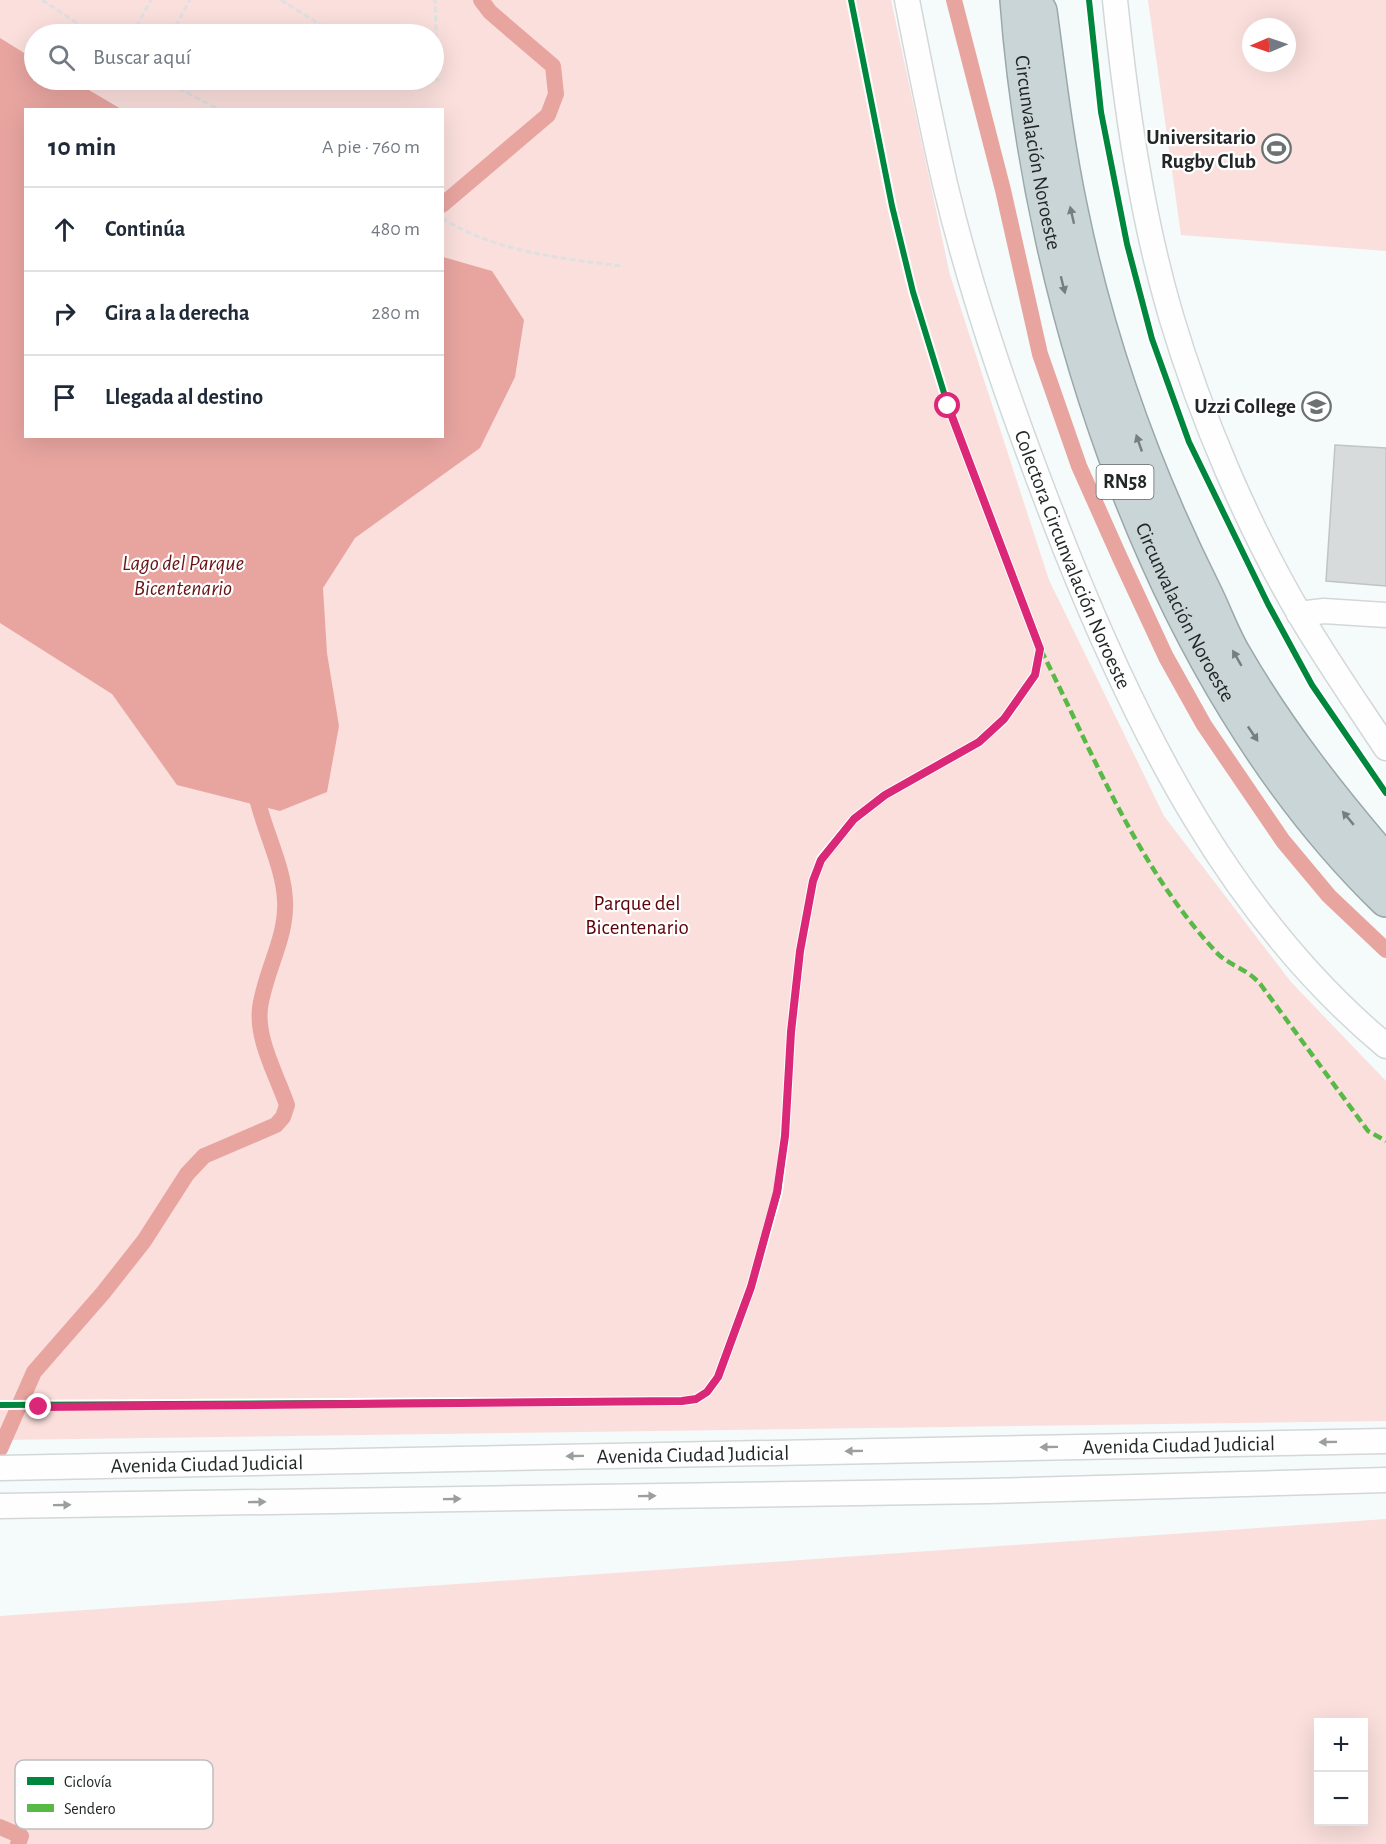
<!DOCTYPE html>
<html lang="es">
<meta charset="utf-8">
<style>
:root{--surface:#fff;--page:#f6f6f7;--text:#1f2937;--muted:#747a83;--line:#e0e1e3}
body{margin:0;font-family:"Alegreya Sans",sans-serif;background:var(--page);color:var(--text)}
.controls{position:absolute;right:18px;bottom:18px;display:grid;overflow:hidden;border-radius:0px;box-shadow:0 6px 24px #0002}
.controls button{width:54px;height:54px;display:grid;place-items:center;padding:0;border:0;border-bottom:2px solid var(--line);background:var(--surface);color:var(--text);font:30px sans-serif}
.compass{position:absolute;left:1242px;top:18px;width:54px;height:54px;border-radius:50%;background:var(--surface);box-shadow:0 6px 24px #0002;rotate:268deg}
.stop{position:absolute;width:18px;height:18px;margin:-14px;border:4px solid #db2777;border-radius:50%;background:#fff}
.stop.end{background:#db2777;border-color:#fff;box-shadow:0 2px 6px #0008}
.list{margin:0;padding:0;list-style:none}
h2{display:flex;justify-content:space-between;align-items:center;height:78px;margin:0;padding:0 24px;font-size:26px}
h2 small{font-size:20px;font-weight:400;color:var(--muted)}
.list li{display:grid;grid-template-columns:39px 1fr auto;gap:18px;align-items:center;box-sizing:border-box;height:84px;padding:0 24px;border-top:2px solid var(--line)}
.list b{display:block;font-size:22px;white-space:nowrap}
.list em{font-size:20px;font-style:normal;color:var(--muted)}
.icon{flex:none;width:33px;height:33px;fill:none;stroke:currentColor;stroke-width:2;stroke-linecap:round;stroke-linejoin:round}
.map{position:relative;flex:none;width:1386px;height:1844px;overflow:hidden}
.search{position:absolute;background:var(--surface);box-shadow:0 6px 24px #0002;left:24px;top:24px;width:420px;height:66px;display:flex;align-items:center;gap:15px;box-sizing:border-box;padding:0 21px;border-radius:33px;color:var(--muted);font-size:22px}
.panel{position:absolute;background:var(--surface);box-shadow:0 6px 24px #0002;left:24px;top:108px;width:420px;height:330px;border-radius:0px}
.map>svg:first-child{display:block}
</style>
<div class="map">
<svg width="1386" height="1844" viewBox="0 0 1386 1844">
<rect width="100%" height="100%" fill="#f5fafb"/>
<g fill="#fadfdc" fill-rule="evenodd">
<path d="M0,0H891L950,275L1049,580L1164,816L1291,982L1386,1081V1421L0,1440ZM34,34H434V80H34ZM26,110H442V436H26Z"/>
<path d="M1148,0H1386V251L1181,235ZM1251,27H1287V63H1251Z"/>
<path d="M1386,1519V1844H0V1616ZM1318,1722H1364V1822H1318Z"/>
</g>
<polygon fill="#e8a5a0" points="0,38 34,59 34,80 72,80 121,109 26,110 26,436 442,436 443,257 492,271 524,320 515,377 480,448 355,538 323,588 327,653 339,726 327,792 280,811 177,785 112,694 0,623"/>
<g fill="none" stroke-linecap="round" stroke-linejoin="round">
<g stroke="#e8a5a0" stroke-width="16">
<polyline points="954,0 1003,190 1040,354 1079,466 1120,558 1166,657 1204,725 1283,841 1329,896 1386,950"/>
<polyline points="442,205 548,115 556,94 553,66 490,12 481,0"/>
<path d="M0,1449L34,1372L103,1293L144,1241L187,1174L204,1156L276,1125L283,1117L287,1105C277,1076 256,1039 260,1008C265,971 287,938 285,901C284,865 260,823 254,785"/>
<polyline points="0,1827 21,1836 18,1844"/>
</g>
</g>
<polygon fill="#d7dbdc" stroke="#bfc4c5" stroke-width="1.5" points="1335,445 1386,448 1386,586 1326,581"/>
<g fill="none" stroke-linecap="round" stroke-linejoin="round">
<defs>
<g id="minor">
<path id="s1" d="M907,0C919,62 931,123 945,184C975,310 1020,433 1067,553C1140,735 1232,918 1386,1046"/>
<path d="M1115,0C1126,106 1141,214 1171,316C1201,417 1247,525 1300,615C1327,661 1357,704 1386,748"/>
<polyline points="1299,614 1324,611 1386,615"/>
<path id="s2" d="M0,1468L1386,1441"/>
<polyline points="0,1506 988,1491 1386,1480"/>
</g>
<g id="highway">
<path id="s3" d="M1017,0C1040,307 1160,681 1386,900"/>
<path d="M1040,11C1049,78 1057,145 1071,211C1098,342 1144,471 1204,591C1215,613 1223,637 1236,658C1279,732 1331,798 1386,862"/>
</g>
</defs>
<use href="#minor" stroke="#d3d7d8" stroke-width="27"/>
<use href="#highway" stroke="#9aa8ab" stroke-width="36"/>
<g stroke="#dee0e1" stroke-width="3" stroke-dasharray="6 3" stroke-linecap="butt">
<polyline points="42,0 94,34"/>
<polyline points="281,0 335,34"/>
<polyline points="132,34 151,0"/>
<polyline points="171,34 190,0"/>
<polyline points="434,78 438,80 435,0"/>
<polyline points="163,80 220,110"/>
<path d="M442,218C496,252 560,258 621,266"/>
</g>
<use href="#minor" stroke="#fefefe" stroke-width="24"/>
<use href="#highway" stroke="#cad5d7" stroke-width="33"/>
<path stroke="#58b947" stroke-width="4.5" stroke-dasharray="9 4.5" stroke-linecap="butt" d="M1041,650C1093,753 1138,870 1219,955C1233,967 1249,970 1261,985L1368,1131L1386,1141"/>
<defs>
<g id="cycleway">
<polyline points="1089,0 1101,112 1127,244 1152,339 1189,442 1268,604 1312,685 1386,793"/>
<polyline points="0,1405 683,1401 696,1399 707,1392 718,1377 751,1287 778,1192 785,1136 791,1032 800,951 813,881 821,859 854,819 885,795 979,742 1004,719 1035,675 1040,649 948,406 913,292 892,206 851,0"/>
</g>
</defs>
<use href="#cycleway" stroke="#fff" stroke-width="10"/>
<use href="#cycleway" stroke="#00873e" stroke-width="6"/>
</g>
<defs><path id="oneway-solid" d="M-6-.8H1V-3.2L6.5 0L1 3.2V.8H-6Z" transform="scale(1.5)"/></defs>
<g fill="#767e80">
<use href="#oneway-solid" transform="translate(1072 215) rotate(-103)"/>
<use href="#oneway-solid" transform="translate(1063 285) rotate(76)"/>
<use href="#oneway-solid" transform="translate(1139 443) rotate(-109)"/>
<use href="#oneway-solid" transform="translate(1237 658) rotate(-120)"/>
<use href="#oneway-solid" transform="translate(1253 734) rotate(56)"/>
<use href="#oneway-solid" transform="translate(1348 818) rotate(-130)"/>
</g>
<g fill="#9b9d9e">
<use href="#oneway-solid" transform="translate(1328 1442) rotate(179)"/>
<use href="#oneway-solid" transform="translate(1049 1447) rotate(179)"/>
<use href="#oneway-solid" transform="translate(854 1451) rotate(179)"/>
<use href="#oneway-solid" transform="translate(575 1456) rotate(179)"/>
<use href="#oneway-solid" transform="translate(647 1496) rotate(-1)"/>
<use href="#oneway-solid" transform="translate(452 1499) rotate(-1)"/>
<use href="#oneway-solid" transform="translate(257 1502) rotate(-1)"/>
<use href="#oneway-solid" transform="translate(62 1505) rotate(-1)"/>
</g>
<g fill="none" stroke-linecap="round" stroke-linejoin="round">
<polyline stroke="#db2777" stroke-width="8" points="39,1407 682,1401 696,1399 707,1392 718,1377 751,1287 777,1192 785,1136 791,1032 800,951 813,881 821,860 854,819 885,795 979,742 1004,719 1035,675 1040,649 948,406"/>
</g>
<defs>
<symbol id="stadium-ring" viewBox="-11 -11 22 22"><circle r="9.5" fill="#fff" stroke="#6c7172" stroke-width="1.5"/><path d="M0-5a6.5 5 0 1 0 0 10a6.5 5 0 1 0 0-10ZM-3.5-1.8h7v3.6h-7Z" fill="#6c7172"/></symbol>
<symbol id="school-ring" viewBox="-11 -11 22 22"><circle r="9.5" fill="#fff" stroke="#6c7172" stroke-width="1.5"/><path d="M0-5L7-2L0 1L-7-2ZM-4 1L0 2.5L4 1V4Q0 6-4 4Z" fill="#6c7172"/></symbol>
</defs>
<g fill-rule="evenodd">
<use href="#stadium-ring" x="1260" y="132" width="33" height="33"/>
<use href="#school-ring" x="1300" y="390" width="33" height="33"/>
</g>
<g text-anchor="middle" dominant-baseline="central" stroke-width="4.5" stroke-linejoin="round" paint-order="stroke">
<rect fill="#fff" stroke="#656868" stroke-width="1.5" x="1096.5" y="465" width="57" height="34" rx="4.5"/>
<g font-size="20" font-weight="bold" fill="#232728">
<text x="1125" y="482">RN58</text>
</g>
<g font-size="21" font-weight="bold" fill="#232728" stroke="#fff" text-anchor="end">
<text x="1256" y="137">Universitario<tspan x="1256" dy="24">Rugby Club</tspan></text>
<text x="1296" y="406">Uzzi College</text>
</g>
<g font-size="21" fill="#232728" stroke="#fff">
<text stroke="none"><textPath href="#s3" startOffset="154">Circunvalación Noroeste</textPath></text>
<text stroke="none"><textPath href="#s1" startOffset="585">Colectora Circunvalación Noroeste</textPath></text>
<text stroke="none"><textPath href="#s3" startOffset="639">Circunvalación Noroeste</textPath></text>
<text stroke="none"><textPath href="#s2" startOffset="1179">Avenida Ciudad Judicial</textPath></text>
<text stroke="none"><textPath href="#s2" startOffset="693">Avenida Ciudad Judicial</textPath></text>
<text stroke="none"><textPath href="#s2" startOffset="207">Avenida Ciudad Judicial</textPath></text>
</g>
<g font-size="21" fill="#5e0309" stroke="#fff">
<text x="637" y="903">Parque del<tspan x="637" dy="24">Bicentenario</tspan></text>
</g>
<g font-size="22" font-style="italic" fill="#6a1314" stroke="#fff">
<text x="183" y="563">Lago del Parque<tspan x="183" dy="25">Bicentenario</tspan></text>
</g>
</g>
<rect x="15" y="1760" width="198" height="69" rx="9" fill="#fff" stroke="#bdbebe" stroke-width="1.5"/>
<rect x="27" y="1777" width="27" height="8" fill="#00873e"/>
<rect x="27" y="1804" width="27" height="8" fill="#58b947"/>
<g font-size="16" fill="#232728">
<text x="64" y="1787">Ciclovía</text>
<text x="64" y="1814">Sendero</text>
</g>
</svg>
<div class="controls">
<button>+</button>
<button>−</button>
</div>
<svg class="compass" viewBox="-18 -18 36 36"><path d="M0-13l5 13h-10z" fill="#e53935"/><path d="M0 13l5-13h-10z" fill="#747a83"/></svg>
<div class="stop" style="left:948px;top:406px"></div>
<div class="stop end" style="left:39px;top:1407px"></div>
<div class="search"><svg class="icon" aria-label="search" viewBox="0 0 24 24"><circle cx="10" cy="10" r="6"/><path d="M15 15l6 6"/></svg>Buscar aquí</div>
<section class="panel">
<h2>10 min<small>A pie · 760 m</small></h2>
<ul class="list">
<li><svg class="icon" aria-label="ahead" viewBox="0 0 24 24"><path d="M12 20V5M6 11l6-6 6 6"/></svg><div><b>Continúa</b></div><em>480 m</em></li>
<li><svg class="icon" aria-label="right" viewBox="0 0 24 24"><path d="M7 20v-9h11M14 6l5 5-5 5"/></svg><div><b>Gira a la derecha</b></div><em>280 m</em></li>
<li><svg class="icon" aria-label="arrive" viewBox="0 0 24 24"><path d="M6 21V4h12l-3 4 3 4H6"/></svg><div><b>Llegada al destino</b></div></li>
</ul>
</section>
</div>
